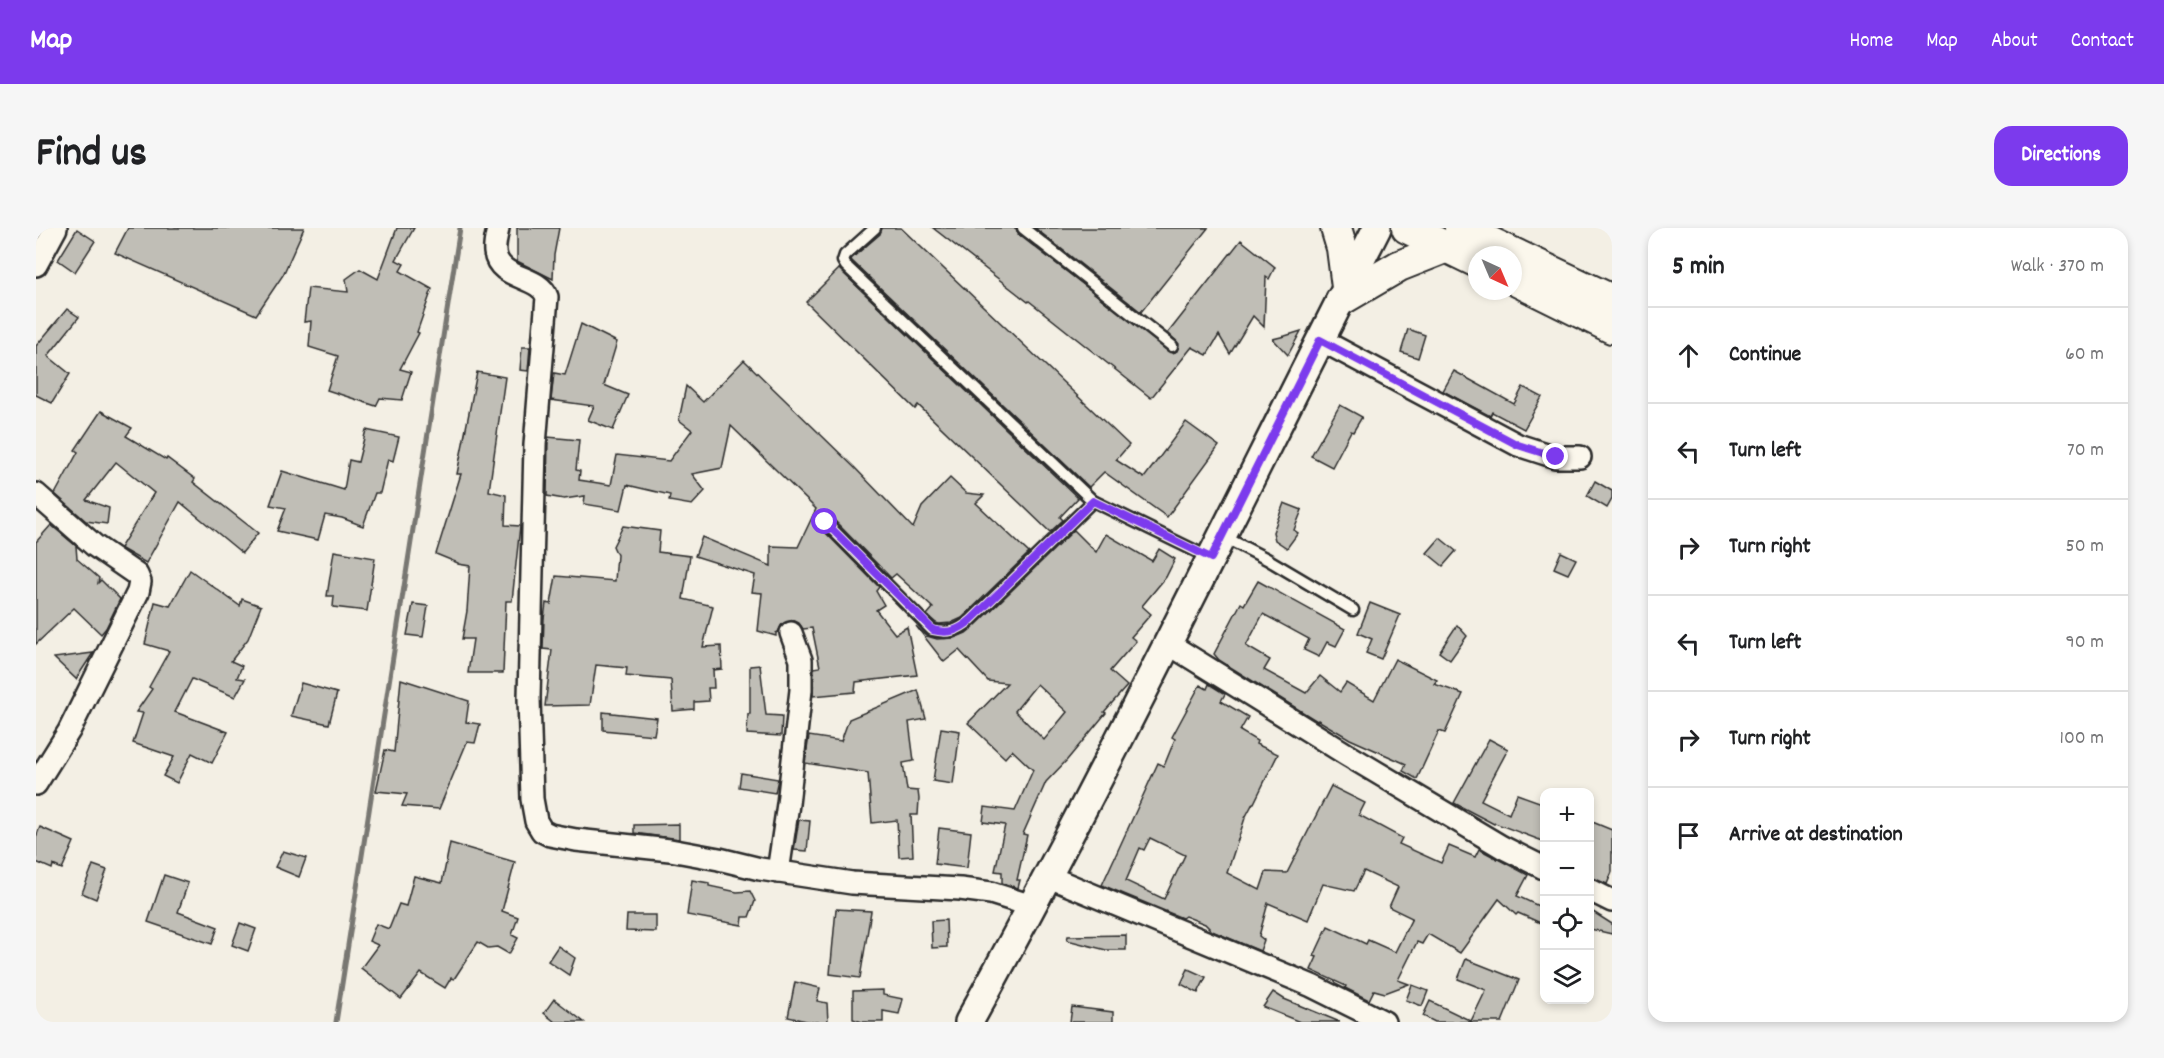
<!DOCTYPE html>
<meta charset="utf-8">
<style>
:root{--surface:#fff;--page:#f6f6f6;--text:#202124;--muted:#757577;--line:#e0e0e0;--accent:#7c3aed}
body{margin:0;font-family:Dekko,sans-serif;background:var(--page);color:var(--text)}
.controls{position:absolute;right:18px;bottom:18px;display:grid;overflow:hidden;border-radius:12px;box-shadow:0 3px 9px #0003}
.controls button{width:54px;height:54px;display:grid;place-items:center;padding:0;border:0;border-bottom:2px solid var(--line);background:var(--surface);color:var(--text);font:30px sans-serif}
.compass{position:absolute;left:1432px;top:18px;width:54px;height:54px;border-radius:50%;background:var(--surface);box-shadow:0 3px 9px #0003;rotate:136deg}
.stop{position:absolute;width:18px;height:18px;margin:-14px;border:4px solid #7c3aed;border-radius:50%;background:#fff}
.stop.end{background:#7c3aed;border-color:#fff;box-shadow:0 2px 6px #0008}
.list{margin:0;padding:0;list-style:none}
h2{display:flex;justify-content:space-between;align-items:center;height:78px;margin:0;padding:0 24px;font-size:26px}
h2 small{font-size:20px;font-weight:400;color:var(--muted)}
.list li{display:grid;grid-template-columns:39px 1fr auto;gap:18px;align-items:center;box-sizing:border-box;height:96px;padding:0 24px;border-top:2px solid var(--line)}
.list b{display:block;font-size:22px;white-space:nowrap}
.list em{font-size:20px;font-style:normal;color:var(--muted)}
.icon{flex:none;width:33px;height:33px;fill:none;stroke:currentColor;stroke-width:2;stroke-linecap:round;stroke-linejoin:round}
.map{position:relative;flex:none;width:1576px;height:794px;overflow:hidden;border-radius:18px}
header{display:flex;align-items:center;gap:36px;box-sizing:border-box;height:84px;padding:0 30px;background:var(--accent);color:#fff}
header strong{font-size:28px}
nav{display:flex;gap:33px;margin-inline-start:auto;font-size:21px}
.intro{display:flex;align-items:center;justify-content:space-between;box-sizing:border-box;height:144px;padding:0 36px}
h1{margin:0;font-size:42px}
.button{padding:15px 27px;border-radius:18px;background:var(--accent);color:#fff;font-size:21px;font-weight:700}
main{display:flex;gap:36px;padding:0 36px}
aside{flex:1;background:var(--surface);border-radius:18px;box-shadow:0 3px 9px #0003}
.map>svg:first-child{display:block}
</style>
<header>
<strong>Map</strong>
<nav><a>Home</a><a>Map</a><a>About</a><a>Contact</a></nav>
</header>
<div class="intro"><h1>Find us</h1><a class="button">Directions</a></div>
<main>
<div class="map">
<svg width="1576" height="794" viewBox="0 0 1576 794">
<rect width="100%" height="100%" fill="#f3efe4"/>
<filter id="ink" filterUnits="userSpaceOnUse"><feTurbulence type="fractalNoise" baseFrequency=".0167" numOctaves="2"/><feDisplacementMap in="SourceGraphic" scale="12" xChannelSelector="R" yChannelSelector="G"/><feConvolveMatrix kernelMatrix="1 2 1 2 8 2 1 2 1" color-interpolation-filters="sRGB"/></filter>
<g filter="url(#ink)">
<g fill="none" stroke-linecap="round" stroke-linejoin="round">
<polyline stroke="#787772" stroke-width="5" points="300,794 424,0"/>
</g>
<g fill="#c0beb6" stroke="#2b2b2b" stroke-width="1.5" fill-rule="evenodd">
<polygon points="92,0 268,0 247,47 220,87 79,25"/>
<polygon points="361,0 378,0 360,32 368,36 364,43 396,61 381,104 383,105 364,141 375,144 366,172 344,170 340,178 291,162 302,128 273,119 275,93 268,94 272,60 312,64 310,51 324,41 342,51"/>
<polygon points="481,0 523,0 518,27 517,51 481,33"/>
<polygon points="846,0 865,0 1093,217 1080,232 1108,250 1150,194 1183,218 1131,289 1068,244 1053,259 816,33 815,31 844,6"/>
<polygon points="897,0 980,0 982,6 1136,125 1141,123 1143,116 1132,105 1205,12 1239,39 1233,51 1230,49 1228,99 1217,88 1194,126 1183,107 1171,127 1156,119 1115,170 993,73 992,74"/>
<polygon points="999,0 1172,0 1105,84"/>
<polygon points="41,1 59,13 39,44 22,32"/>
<polygon points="803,41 1042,270 1024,289 1027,292 1014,304 882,177 879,181 770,74"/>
<polygon points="31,81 43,89 12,128 34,146 16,175 0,167 0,118"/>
<polygon points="545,96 581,114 568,157 592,167 577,202 552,192 558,178 515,172 518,145 529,147"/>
<polygon points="1372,101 1389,107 1382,130 1365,124"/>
<polygon points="1265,103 1252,127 1237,111 1249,108"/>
<polygon points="486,119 494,119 492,143 484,142"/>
<polygon points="708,132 818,239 877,300 886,279 914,250 930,265 948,267 940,275 993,325 926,390 915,395 903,396 900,395 891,387 897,380 860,346 855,350 794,288 788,287 783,289 782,295 784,299 843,359 840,363 848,377 840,382 859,406 871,399 881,447 820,454 819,464 777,468 778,440 784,439 776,400 767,401 763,395 757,392 746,396 742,404 740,405 740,408 722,403 726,365 716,364 719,347 659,328 666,309 735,338 735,318 762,319 780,281 695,198 686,240 656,246 669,263 656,277 633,273 634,267 591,257 585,282 548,276 549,268 528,271 511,268 512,209 543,212 540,242 544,243 543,252 575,257 581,227 633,233 656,202 643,192 650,158 667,174"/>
<polygon points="1418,143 1478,176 1487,159 1506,169 1488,201 1456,184 1454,188 1407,163"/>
<polygon points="441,144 469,149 453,263 470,267 469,297 484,298 476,373 470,373 467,445 432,445 437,411 426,411 431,383 434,338 422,336 422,335 400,326 425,246 421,246"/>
<polygon points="1304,177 1326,189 1317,204 1315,203 1296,239 1275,228"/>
<polygon points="65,183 96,200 90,208 130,232 131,230 159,251 157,254 222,305 206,325 144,274 110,335 84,320 118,265 80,234 50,272 73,280 71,296 50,293 19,266 42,224 39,222"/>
<polygon points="330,202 363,209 357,233 352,231 344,265 339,265 327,298 306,290 289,287 282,312 241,303 250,280 234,277 246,243 308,262 313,232 322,234"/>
<polygon points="1559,253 1576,263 1576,271 1571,280 1551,268"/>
<polygon points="1248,275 1266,282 1258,302 1262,305 1251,320 1239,312 1237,304"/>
<polygon points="15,297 40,318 41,331 63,350 62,355 65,352 84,371 70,400 65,406 38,380 0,416 0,314"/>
<polygon points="587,298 624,303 622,324 654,328 647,371 677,378 667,419 685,418 686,441 677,442 678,460 672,460 673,473 658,474 658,481 637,483 635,452 590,448 591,440 560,437 554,477 509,478 516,422 507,421 508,391 510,375 515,376 520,348 579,353 581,327 577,318"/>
<path d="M1038,302L1060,324L1070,306L1116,333L1123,321L1139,331L1130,349L1106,378L1115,386L1095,409L1100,413L1074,443L1091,458L1068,484L1070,485L1031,532L1010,554L987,606L991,607L981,652H984L982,660L966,655V644L959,643L969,597L947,594L949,579L979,583L997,542L976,522L969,530L932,495L971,455L952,453L923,422L908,434L880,398L891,408L901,411L918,410L930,405L940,397ZM1001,456L1031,484L1008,512L979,483Z"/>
<polygon points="1404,310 1420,323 1407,338 1391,325"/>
<polygon points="298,323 339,330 331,383 297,379 298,368 291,368"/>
<polygon points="1525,324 1540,331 1532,346 1518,340"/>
<polygon points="154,342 204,378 206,371 225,378 212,411 195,433 206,438 201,450 209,451 199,469 156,451 139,484 192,504 176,535 156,525 141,555 127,548 138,529 97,515 107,485 100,484 116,461 113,459 133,423 109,416 119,374 134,378"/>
<polygon points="1222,353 1309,401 1300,418 1291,414 1283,429 1268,422 1273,411 1227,386 1210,418 1234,432 1228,442 1270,465 1284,448 1304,464 1310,455 1338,472 1359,431 1401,452 1398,456 1427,466 1409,505 1403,503 1381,551 1367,543 1370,536 1314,511 1282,492 1281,493 1183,432 1178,426 1205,375 1208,377"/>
<polygon points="1334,375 1364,387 1345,431 1330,425 1336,411 1322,405"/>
<polygon points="377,376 392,378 387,409 371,407"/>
<polygon points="1421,397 1431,408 1414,432 1403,424"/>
<polygon points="57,425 40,451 18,430 34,428"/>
<polygon points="724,437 730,487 746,488 745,508 711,506 712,486 714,486 714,438"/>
<polygon points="365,451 433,473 430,494 444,496 439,515 431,514 403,581 366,578 371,566 340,563 349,522 358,524"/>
<polygon points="265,455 301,465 293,496 255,488"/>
<path d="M1173,456L1189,466L1185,473L1212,489L1204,503L1221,513L1220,516L1242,526L1218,575H1217L1209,590L1191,645L1224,662L1230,644L1251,645L1295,558L1329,575L1323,587L1366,610L1363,616L1405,635L1413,618L1439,629L1443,621L1492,647L1481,668L1509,681V697L1482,685L1480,687L1463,671L1424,725L1392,706L1386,716L1381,714L1362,752L1373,756L1349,765L1338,762L1333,772L1309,760L1310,758L1275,742L1281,729L1278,728L1292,698L1330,716L1332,712L1359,724L1376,690L1353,679L1362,659L1328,643L1318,663L1287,656L1272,692L1232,675L1223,708L1228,712L1224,723L1176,703L1169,696L1149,688L1146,690L1066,657L1122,535L1128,538L1139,511L1136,509L1164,457L1171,461ZM1114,610L1149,627L1128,671L1090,653L1104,620L1108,622Z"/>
<polygon points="882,462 890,491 873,494 878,533 867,535 871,562 882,563 883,571 882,587 875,587 877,628 863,629 861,592 836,595 832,545 769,535 773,508 805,513 813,491"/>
<polygon points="567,484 621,490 618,507 567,502"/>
<polygon points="905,500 924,503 917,556 897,553"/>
<polygon points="1453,511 1472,521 1445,572 1473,586 1481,566 1509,576 1509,614 1459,595 1458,596 1418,575"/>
<polygon points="705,545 742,551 739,565 703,559"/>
<polygon points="763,592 774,593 771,623 758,622"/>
<polygon points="1554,593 1576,602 1576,644 1571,656 1554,649"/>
<polygon points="643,596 643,611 598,605 598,597"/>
<polygon points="4,599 38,614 26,641 17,637 16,641 0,634 0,609"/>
<polygon points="903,600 935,604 931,640 899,636"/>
<polygon points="414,615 479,634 466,683 482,689 476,707 482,710 473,726 461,719 452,720 442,714 418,751 415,750 409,760 385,745 365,771 325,740 342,717 333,713 340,696 353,701 363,676 370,678 378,648 406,655"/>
<polygon points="247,623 270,630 263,649 239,639"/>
<polygon points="57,637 71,642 60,671 46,665"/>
<polygon points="128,647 152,655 142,684 182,699 176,716 112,694"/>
<polygon points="656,652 673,655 673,658 701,664 714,663 719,673 713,689 707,689 706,697 651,687"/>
<polygon points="800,681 835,683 824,750 794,746"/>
<polygon points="1554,682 1576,696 1576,706 1554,701"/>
<polygon points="591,687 620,687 620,704 590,703"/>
<polygon points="910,692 911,719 896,720 895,693"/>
<polygon points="204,695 220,701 212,723 196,717"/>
<polygon points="1090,707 1090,722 1070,722 1031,712 1032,708"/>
<polygon points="522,718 539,730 533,747 512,733"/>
<polygon points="1430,731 1483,752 1466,794 1399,794 1387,788 1394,773 1435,793 1450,762 1422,751"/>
<polygon points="1152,741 1170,749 1162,765 1145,756"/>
<polygon points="759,754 784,760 781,773 791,775 792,794 775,794 752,789"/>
<polygon points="1376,757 1392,763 1386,778 1370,772"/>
<polygon points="847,762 847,767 867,771 863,786 847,783 847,794 826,794 817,791 817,763"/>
<polygon points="1237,764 1248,771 1304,794 1264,794 1227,779"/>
<polygon points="518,771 548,794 519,794 508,785"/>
<polygon points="1036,779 1077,784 1077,794 1034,794"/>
</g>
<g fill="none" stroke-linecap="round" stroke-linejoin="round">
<defs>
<g id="service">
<polyline points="839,0 809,27 807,33 810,38 1057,273 1174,330"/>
<polyline points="987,0 1136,118"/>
<path d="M789,294L896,402C913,406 922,403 935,392L1057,273"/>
<polyline points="1186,308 1231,331 1317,382"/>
</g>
<g id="minor">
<path d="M462,0C461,7 458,16 459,24C462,52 504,47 511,69L499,217L493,470L496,571L500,593L506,603L514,607L540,612L634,622L683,631L724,641L816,655L924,661L955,665L996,678"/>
<polyline points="0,37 20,0"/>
<polyline points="1285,112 1482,217 1519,229 1544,229"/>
<polyline points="0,266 59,318 101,347 104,354 102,364 33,503 0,556"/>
<polyline points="1133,416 1310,526 1466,619 1508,640"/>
<polyline points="742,644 752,576 765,462 765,432 755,405"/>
<polyline points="1011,648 1276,758 1348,794"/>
<polyline points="1554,662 1576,673"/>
</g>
<path id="tertiary" d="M933,794C1077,533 1206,265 1341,0"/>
<g id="secondary">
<polyline points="1300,0 1306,20 1311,59"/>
<polyline points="1371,0 1441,34"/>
<polyline points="1424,0 1576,72"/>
<polyline points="1477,51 1576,100"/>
<polyline points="1305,72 1363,38 1411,19"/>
</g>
</defs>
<use href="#service" stroke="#2b2b2b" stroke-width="15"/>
<use href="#minor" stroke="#2b2b2b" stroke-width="26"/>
<use href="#tertiary" stroke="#2b2b2b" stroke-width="32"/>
<use href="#secondary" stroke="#2b2b2b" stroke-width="34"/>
<use href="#service" stroke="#fbf7ec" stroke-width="10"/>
<use href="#minor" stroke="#fbf7ec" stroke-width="21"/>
<use href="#tertiary" stroke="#fbf7ec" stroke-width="27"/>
<use href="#secondary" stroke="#fbf7ec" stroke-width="30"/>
</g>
</g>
<g fill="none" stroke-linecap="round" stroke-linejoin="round" filter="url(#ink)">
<path stroke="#7c3aed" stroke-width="8" d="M789,294L897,402C913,406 922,403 935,392L1057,273L1175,330L1284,112L1482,217L1520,229"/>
</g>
</svg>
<div class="controls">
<button>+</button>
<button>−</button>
<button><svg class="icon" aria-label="locate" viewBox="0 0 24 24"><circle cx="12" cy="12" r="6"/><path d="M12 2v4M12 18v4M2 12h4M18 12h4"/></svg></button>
<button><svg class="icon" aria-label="layers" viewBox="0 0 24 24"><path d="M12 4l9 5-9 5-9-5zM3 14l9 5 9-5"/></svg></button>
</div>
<svg class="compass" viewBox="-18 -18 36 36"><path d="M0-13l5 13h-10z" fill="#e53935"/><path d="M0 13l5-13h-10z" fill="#757577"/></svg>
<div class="stop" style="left:789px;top:294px"></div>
<div class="stop end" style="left:1520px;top:229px"></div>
</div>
<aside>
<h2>5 min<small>Walk · 370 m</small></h2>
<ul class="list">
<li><svg class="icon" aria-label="ahead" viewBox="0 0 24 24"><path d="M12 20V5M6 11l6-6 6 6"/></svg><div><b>Continue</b></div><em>60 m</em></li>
<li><svg class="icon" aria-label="left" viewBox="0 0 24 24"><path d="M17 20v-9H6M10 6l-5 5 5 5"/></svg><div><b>Turn left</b></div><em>70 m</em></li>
<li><svg class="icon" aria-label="right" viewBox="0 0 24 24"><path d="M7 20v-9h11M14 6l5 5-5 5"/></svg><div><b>Turn right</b></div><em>50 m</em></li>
<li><svg class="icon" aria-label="left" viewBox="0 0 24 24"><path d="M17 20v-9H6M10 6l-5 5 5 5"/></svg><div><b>Turn left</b></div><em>90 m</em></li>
<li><svg class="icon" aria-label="right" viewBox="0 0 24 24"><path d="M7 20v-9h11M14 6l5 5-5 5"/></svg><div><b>Turn right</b></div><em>100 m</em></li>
<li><svg class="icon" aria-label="arrive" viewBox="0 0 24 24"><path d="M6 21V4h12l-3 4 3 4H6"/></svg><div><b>Arrive at destination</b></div></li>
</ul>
</aside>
</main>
